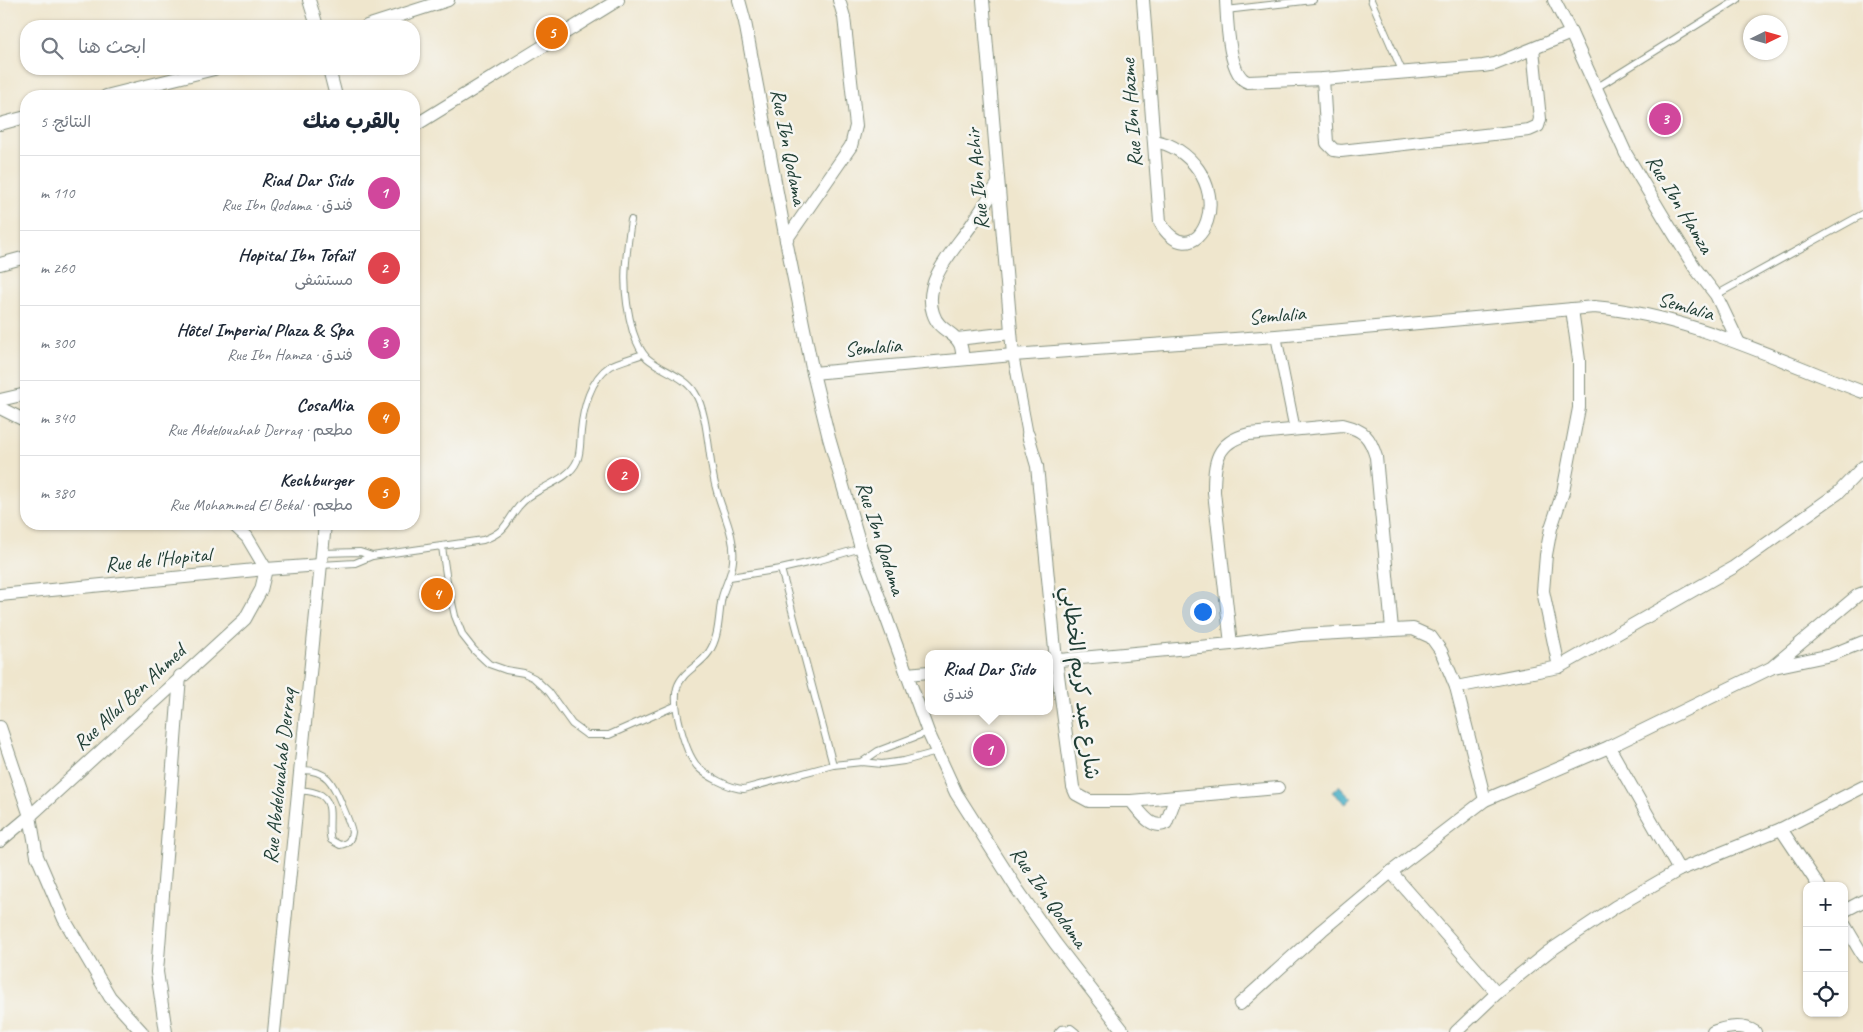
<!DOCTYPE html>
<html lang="ar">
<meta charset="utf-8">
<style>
:root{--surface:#fff;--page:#f6f6f7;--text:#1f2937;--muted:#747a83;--line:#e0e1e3;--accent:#0f766e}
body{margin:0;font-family:Caveat,"Playpen Sans Arabic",sans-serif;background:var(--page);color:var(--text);direction:rtl}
.controls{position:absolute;right:15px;bottom:15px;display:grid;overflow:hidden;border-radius:10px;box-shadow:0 1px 4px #0004}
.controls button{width:45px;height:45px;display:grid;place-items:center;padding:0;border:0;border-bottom:1px solid var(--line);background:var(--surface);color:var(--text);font:25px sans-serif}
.compass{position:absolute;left:1743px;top:15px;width:45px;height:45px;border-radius:50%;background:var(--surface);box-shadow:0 1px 4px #0004;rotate:85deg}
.you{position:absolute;left:1202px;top:611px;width:18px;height:18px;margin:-12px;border:4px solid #fff;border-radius:50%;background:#1a73e8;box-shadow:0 0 0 8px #1a73e833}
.badge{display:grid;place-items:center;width:32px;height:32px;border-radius:50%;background:var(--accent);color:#fff;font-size:16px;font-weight:700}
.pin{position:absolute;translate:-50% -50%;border:2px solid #fff;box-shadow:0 1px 5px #0006}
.popup{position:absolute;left:925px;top:650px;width:128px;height:65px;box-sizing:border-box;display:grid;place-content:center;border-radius:10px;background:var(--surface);filter:drop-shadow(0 1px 4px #0005);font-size:16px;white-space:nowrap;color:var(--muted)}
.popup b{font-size:19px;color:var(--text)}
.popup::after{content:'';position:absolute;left:50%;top:100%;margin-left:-10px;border:10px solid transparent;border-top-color:var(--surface)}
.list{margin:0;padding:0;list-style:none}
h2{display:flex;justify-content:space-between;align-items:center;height:65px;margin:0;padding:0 20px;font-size:21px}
h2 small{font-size:16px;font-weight:400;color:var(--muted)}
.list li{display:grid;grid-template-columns:32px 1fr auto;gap:15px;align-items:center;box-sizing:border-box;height:75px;padding:0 20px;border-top:1px solid var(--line)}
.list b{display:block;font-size:19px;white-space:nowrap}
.list p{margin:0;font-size:16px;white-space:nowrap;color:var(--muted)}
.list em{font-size:16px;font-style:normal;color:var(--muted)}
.icon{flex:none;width:28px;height:28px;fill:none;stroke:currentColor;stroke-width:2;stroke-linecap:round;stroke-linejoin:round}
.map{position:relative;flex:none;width:1863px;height:1032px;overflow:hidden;direction:ltr}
.search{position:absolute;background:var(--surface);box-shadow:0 1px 4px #0004;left:20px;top:20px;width:400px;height:55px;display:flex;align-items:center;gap:12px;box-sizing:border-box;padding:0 18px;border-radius:20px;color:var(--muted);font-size:19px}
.panel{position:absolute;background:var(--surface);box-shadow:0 1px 4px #0004;left:20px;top:90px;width:400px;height:440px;border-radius:20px;direction:rtl}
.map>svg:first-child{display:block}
</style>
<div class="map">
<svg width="1863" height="1032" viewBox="0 0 1863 1032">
<rect width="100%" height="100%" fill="#f6f6f2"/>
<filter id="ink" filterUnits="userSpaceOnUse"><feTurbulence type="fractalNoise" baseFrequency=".02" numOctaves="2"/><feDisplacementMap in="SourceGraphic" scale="10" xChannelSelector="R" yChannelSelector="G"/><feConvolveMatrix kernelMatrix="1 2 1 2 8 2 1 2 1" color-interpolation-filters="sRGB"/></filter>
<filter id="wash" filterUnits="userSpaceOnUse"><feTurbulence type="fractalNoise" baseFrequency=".0096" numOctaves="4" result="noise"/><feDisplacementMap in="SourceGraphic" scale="20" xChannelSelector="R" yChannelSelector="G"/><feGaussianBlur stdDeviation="1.12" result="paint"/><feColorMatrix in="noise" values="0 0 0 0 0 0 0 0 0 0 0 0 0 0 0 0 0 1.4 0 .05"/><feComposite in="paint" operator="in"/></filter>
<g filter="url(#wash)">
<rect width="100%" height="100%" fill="#efe6cd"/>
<polygon fill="#45adc5" stroke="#32757c" points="1339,786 1352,798 1346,804 1332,792"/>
</g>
<g filter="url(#ink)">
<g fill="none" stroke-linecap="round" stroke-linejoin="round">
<defs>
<g id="service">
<polyline points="1371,0 1403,73"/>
<polyline points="1226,10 1313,0"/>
<polyline points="1596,88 1737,0"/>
<path d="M631,220C625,262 621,289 633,332C636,341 640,351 647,358C662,371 685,376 695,393C709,415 708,461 716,488C722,512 736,536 733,561C732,574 725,585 722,597C718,616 720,636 709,652C700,666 682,671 677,688C672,705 685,752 697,766C706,776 731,789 744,789L833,765L862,762L882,764L904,761L937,752"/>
<polyline points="1716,295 1863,214"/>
<polyline points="442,547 447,581 455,616 463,636 474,650 489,664 506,670 524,673 534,678 549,692 572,724 587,735 609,735 675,706"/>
<polyline points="322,553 360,552 372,556"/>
<path d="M321,565L355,563L372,556L483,540C512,530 506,516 526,499C541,486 569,480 577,461C581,452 580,440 581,431C583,409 590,379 610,366C620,361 632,358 643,354"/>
<polyline points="781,569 833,765"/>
<polyline points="730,577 781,569 820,560 861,548"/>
<polyline points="862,762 878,751 928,732"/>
<path d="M297,791C305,790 313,791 321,795C336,805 326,825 331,840L340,845C348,844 351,840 352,832C350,823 346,814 342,805C333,783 327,769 300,770"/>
<polyline points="1058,1032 1061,1029 1071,1028 1076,1032"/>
</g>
<g id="pedestrian">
<polyline points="1276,336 1295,430"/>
<polyline points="1013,355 1028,435"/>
</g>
<g id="minor">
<polyline points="309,0 317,26"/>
<polyline points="739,0 745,22 786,240 813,373 829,438 861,548 928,732 956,793 1017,889 1055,943 1124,1032"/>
<polyline points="983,0 1013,355"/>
<path d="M1143,0L1160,222C1173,247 1197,250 1207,221C1219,185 1189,146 1154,141"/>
<path d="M1226,0C1227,18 1228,76 1248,82L1323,79L1483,66L1495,64L1571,33"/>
<polyline points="1554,0 1571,33 1626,154 1666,221 1695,268 1716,295 1739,343"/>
<polyline points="367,26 448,0"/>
<polyline points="329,69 336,96"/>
<polyline points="1323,79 1327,143 1334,150 1341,151 1529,130 1538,126 1540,119 1533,49"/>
<polyline points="106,96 214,69"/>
<polyline points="0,124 26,117"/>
<polyline points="414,126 618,0"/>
<polyline points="786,240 851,146 856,126 844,17 839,0"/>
<polyline points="0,264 26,257"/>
<polyline points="957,339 1011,333"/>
<path d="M963,359C962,354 962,348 960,344C953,330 939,332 933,313C922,280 956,248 972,224C981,211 989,198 997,185"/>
<path d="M813,373L1013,355L1276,336L1594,307C1688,315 1775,359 1863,392"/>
<polyline points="0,400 26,394"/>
<polyline points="0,408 26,421"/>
<polyline points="1028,435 1037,466 1056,660 1073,787 1076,794 1089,801 1131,801 1278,788"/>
<polyline points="0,595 266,569 321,565"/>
<path d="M1231,644L1214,492C1214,462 1216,442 1249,434L1343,425C1364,430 1370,437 1376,457L1392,629"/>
<polyline points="1049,661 1231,644 1300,635 1413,629 1431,637 1441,651 1456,687 1485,800"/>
<polyline points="1559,667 1543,591 1546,555 1551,528 1563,492 1579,408 1579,360 1572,309"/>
<polyline points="1774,667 1831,655 1863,642"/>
<polyline points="907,674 929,672"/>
<polyline points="1456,687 1559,667 1734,567 1838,493 1863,467"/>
<polyline points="0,727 30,816 37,856 64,919 110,997 142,1032"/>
<polyline points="1609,747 1679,870"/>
<path d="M1131,801C1140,811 1151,831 1166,823L1176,797"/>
<polyline points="1781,829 1819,886"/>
<polyline points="0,841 30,816 245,619 261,590 266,569 247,537 233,524"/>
<polyline points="1391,872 1497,993"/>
<polyline points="1844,911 1863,901"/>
<polyline points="1844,924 1863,956"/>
<polyline points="1240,1004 1322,930 1391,872 1485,800 1609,747 1771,668 1858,595 1863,593"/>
<polyline points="166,1032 157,972 180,676"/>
<polyline points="274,1032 325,524"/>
<polyline points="1456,1032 1497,993 1548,952 1615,907 1679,870 1781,829 1863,787"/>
<path d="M1713,1032C1725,1027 1743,1024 1755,1032"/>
</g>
</defs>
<use href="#service" stroke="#879280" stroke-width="8"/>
<use href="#pedestrian" stroke="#879280" stroke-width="12"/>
<use href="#minor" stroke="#879280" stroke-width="14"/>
<use href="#service" stroke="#fff" stroke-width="6"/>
<use href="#pedestrian" stroke="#fff" stroke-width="10"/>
<use href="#minor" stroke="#fff" stroke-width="12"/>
</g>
</g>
<g text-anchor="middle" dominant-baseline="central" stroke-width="5" stroke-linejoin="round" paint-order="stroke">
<g font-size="21" fill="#1f3d34" stroke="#f6f6f2">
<text transform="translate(1131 113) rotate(-94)">Rue Ibn Hazme</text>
<text transform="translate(789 147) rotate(79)">Rue Ibn Qodama</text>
<text transform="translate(977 179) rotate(-95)">Rue Ibn Achir</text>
<text transform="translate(1680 204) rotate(59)">Rue Ibn Hamza</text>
<text transform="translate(1686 306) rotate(16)">Semlalia</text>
<text transform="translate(1277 315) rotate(-5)">Semlalia</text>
<text transform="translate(873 347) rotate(-5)">Semlalia</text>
<text transform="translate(881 538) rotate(72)">Rue Ibn Qodama</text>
<text transform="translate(158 559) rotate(-6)">Rue de l'Hopital</text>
<text transform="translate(1081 683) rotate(83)">شارع عبد كريم الخطابي</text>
<text transform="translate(129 697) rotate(-43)">Rue Allal Ben Ahmed</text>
<text transform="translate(279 776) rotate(-84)">Rue Abdelouahab Derraq</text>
<text transform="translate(1049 897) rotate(55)">Rue Ibn Qodama</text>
</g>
</g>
</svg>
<div class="controls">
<button>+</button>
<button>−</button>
<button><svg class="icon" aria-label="locate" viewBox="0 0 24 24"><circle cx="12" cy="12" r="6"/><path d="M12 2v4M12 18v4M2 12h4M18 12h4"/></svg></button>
</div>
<svg class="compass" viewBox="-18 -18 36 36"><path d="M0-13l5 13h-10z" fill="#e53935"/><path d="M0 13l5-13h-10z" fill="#747a83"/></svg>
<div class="you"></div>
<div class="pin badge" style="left:989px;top:750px;background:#d1479c">1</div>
<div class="popup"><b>Riad Dar Sido</b>فندق</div>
<div class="pin badge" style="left:623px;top:475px;background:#e0444e">2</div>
<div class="pin badge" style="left:1665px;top:119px;background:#d1479c">3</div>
<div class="pin badge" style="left:437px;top:594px;background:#e8710a">4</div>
<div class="pin badge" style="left:552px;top:33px;background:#e8710a">5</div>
<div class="search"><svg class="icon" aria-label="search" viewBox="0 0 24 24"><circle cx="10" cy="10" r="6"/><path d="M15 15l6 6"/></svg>ابحث هنا</div>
<section class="panel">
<h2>بالقرب منك<small>النتائج: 5</small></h2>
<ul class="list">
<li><span class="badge" style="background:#d1479c">1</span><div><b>Riad Dar Sido</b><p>فندق · Rue Ibn Qodama</p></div><em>110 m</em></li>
<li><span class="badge" style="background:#e0444e">2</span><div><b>Hopital Ibn Tofaïl</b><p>مستشفى</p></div><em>260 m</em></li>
<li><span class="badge" style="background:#d1479c">3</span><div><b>Hôtel Imperial Plaza &amp; Spa</b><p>فندق · Rue Ibn Hamza</p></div><em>300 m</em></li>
<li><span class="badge" style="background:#e8710a">4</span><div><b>CosaMia</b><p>مطعم · Rue Abdelouahab Derraq</p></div><em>340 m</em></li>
<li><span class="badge" style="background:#e8710a">5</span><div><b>Kechburger</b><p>مطعم · Rue Mohammed El Bekal</p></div><em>380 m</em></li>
</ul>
</section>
</div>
